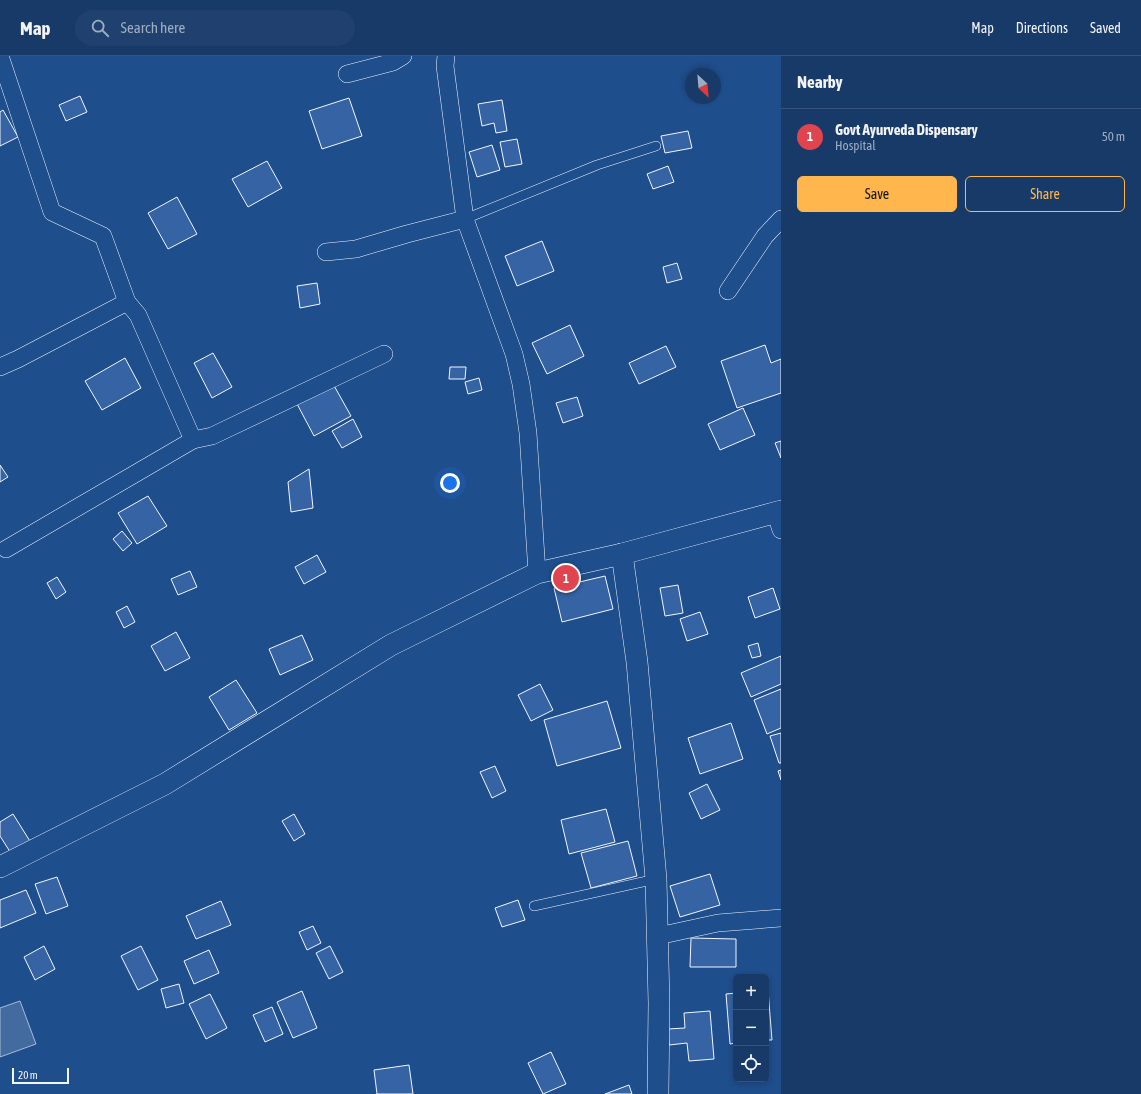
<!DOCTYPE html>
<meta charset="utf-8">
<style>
:root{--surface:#173a69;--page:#20416f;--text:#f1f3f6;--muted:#9eadc0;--line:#36547d;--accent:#ffb74d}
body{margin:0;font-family:"Asap Condensed",sans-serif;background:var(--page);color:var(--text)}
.controls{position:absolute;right:12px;bottom:12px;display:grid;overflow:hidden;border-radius:6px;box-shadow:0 2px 6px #0003}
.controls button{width:36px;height:36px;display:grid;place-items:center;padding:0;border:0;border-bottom:1px solid var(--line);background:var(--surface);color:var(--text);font:20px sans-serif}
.compass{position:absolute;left:685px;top:12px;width:36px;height:36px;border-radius:50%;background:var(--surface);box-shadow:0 2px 6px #0003;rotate:154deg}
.scale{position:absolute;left:12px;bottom:10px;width:57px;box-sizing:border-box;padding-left:4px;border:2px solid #f2f6ff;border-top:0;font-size:11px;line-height:14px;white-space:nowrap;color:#f2f6ff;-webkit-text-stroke:3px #1f4e8c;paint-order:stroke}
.you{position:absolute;left:450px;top:427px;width:14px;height:14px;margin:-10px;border:3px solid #fff;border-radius:50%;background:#1a73e8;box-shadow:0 0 0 6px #1a73e833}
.badge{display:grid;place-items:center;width:26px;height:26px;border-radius:50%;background:var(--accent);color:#fff;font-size:13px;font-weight:700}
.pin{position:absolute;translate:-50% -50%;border:2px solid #fff;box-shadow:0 1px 4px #0006}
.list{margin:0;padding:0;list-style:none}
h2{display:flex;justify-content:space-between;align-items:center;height:52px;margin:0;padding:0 16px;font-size:17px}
h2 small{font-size:13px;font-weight:400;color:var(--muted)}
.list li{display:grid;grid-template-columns:26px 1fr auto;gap:12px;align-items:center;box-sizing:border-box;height:56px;padding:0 16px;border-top:1px solid var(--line)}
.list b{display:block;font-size:15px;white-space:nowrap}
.list p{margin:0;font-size:13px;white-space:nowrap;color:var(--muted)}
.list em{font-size:13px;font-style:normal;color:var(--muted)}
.actions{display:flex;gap:8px;padding:12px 16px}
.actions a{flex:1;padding:9px 0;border:1px solid var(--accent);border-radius:6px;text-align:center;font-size:14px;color:var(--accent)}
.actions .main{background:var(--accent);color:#111}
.icon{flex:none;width:22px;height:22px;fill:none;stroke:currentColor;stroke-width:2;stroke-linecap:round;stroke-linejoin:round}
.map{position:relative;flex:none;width:781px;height:1038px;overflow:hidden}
header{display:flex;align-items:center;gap:24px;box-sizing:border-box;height:56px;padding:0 20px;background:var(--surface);border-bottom:1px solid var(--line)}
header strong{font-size:19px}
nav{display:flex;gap:22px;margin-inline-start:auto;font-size:14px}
.search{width:280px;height:36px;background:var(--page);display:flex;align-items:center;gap:10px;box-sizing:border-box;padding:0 14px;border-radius:22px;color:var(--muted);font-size:15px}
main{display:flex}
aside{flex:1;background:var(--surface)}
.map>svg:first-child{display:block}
</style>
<header>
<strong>Map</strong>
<div class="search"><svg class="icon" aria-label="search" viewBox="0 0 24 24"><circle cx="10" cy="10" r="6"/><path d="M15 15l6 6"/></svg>Search here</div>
<nav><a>Map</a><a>Directions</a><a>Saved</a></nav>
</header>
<main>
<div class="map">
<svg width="781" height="1038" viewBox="0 0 781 1038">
<rect width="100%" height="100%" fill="#1f4e8c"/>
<polygon fill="#446ba0" stroke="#a8bbd7" points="20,945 36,988 0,1001 0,952"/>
<g fill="#3563a3" stroke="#f2f6ff">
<polygon points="80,40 87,56 66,65 59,49"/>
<polygon points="349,42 362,80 322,93 309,55"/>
<polygon points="502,44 507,75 496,77 494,67 482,70 478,48"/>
<polygon points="3,54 18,81 0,90 0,56"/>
<polygon points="688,75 692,92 665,97 661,80"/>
<polygon points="517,83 522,108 505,111 500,86"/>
<polygon points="492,89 500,114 477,121 469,96"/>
<polygon points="267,105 282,132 248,151 232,123"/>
<polygon points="668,110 674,126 653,133 647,118"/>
<polygon points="177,141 197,178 168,193 148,157"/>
<polygon points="542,185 554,215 517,230 505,200"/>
<polygon points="677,207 682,223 667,227 663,211"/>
<polygon points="317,227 320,248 300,252 297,230"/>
<polygon points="570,269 584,300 547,318 532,287"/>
<polygon points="765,289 771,307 781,303 781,337 737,352 721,305"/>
<polygon points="666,290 676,311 639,328 629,307"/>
<polygon points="213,297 232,331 212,342 194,307"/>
<polygon points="125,302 141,332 102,354 85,325"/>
<polygon points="450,311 466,311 465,323 449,323"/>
<polygon points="479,322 482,334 468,338 465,326"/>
<polygon points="332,326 351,360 314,380 296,346"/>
<polygon points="577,341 583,360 563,367 556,347"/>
<polygon points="743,352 755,379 720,394 708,368"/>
<polygon points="353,363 362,381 342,392 332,375"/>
<polygon points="781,385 781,402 775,387"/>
<polygon points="0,409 8,421 0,426"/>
<polygon points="309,413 313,452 291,456 288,426"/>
<polygon points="148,440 167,470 137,488 118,457"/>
<polygon points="122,475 132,487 123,495 113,483"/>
<polygon points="317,499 326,516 304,528 295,511"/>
<polygon points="190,515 197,531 178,539 171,523"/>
<polygon points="605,520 613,553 562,566 554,532"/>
<polygon points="57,521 66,536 56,543 47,527"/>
<polygon points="678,529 683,557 665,560 660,532"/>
<polygon points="773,532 780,553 755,562 748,541"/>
<polygon points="127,550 135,566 124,572 116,556"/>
<polygon points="700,556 708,578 687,585 680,563"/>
<polygon points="176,576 190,602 165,615 151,590"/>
<polygon points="302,579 313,604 280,619 269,593"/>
<polygon points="758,587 761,600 752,602 748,590"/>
<polygon points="781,600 781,628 751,641 741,617"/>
<polygon points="236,624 257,657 229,674 209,641"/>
<polygon points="540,628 553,654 531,665 518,639"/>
<polygon points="781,633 781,672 767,678 754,644"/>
<polygon points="607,645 621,692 557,710 544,664"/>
<polygon points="731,667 743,703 700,718 688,682"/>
<polygon points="781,677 781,707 779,707 770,680"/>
<polygon points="495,710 506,735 492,742 480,716"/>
<polygon points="781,714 781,724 778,715"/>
<polygon points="707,728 720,754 701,763 689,737"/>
<polygon points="606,753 615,786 569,798 561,764"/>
<polygon points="13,758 33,790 14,802 0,780 0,766"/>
<polygon points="294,758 305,778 294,785 282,765"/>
<polygon points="628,785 637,820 591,832 581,797"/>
<polygon points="710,818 720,849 680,861 670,830"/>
<polygon points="57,821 68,850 46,858 35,828"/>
<polygon points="26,834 36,857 0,872 0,844"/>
<polygon points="518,844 525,864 502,871 495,852"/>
<polygon points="221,845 231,869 196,883 186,860"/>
<polygon points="313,870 321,887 307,894 299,876"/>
<polygon points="691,882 736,883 736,911 690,911"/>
<polygon points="44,890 55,913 35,924 24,901"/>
<polygon points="141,890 158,924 138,934 121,900"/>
<polygon points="330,890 343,916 329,923 316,897"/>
<polygon points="209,894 219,917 194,928 184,905"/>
<polygon points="179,928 184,947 166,952 161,933"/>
<polygon points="766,934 768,934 772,984 766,984"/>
<polygon points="302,935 317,972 293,982 277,946"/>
<polygon points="736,937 736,987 730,988 726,938"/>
<polygon points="210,938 227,972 206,983 189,948"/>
<polygon points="272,951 283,978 265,986 253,959"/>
<polygon points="710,955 714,1003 689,1005 687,987 669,989 668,973 685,972 684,957"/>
<polygon points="551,996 566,1028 543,1038 528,1007"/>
<polygon points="409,1009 413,1038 377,1038 374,1014"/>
<polygon points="629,1029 632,1038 605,1038"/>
</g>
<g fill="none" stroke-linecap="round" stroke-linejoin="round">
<defs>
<g id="service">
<polyline points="465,163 597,109 656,90"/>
<polyline points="534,850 656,823"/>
</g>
<g id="minor">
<polyline points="0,0 52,156 103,180 127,246 138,259 193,384"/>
<polyline points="446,0 445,10 465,163 514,298 521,328 528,377 537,517"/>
<polyline points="347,18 393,6 403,0"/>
<polyline points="326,196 356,193 407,178 465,163"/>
<polyline points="728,235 765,180 781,163"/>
<polyline points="0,311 18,303 127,246"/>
<polyline points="775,456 781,474"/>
<polyline points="6,493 193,384 212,380 384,298"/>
<polyline points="658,880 718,867 781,862"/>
</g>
<g id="tertiary">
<polyline points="622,498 637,606 656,823 659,947 658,1038"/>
<polyline points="0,811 165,728 391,589 537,517 622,498 781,455"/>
</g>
</defs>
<use href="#service" stroke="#f2f6ff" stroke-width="10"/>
<use href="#minor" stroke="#f2f6ff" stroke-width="18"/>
<use href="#tertiary" stroke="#f2f6ff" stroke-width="22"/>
<use href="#service" stroke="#1f4e8c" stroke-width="9"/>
<use href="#minor" stroke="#1f4e8c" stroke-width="17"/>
<use href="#tertiary" stroke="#1f4e8c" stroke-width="21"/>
</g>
</svg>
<div class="controls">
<button>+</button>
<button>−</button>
<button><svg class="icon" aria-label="locate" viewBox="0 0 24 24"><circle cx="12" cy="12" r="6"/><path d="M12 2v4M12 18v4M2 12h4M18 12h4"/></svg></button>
</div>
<svg class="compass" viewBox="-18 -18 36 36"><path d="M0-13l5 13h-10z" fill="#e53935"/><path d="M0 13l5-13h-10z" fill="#9eadc0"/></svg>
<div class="scale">20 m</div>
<div class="you"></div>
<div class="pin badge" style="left:566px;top:522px;background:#e0444e">1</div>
</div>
<aside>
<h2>Nearby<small></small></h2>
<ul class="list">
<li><span class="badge" style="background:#e0444e">1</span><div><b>Govt Ayurveda Dispensary</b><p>Hospital</p></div><em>50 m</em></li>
</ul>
<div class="actions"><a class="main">Save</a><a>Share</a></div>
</aside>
</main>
